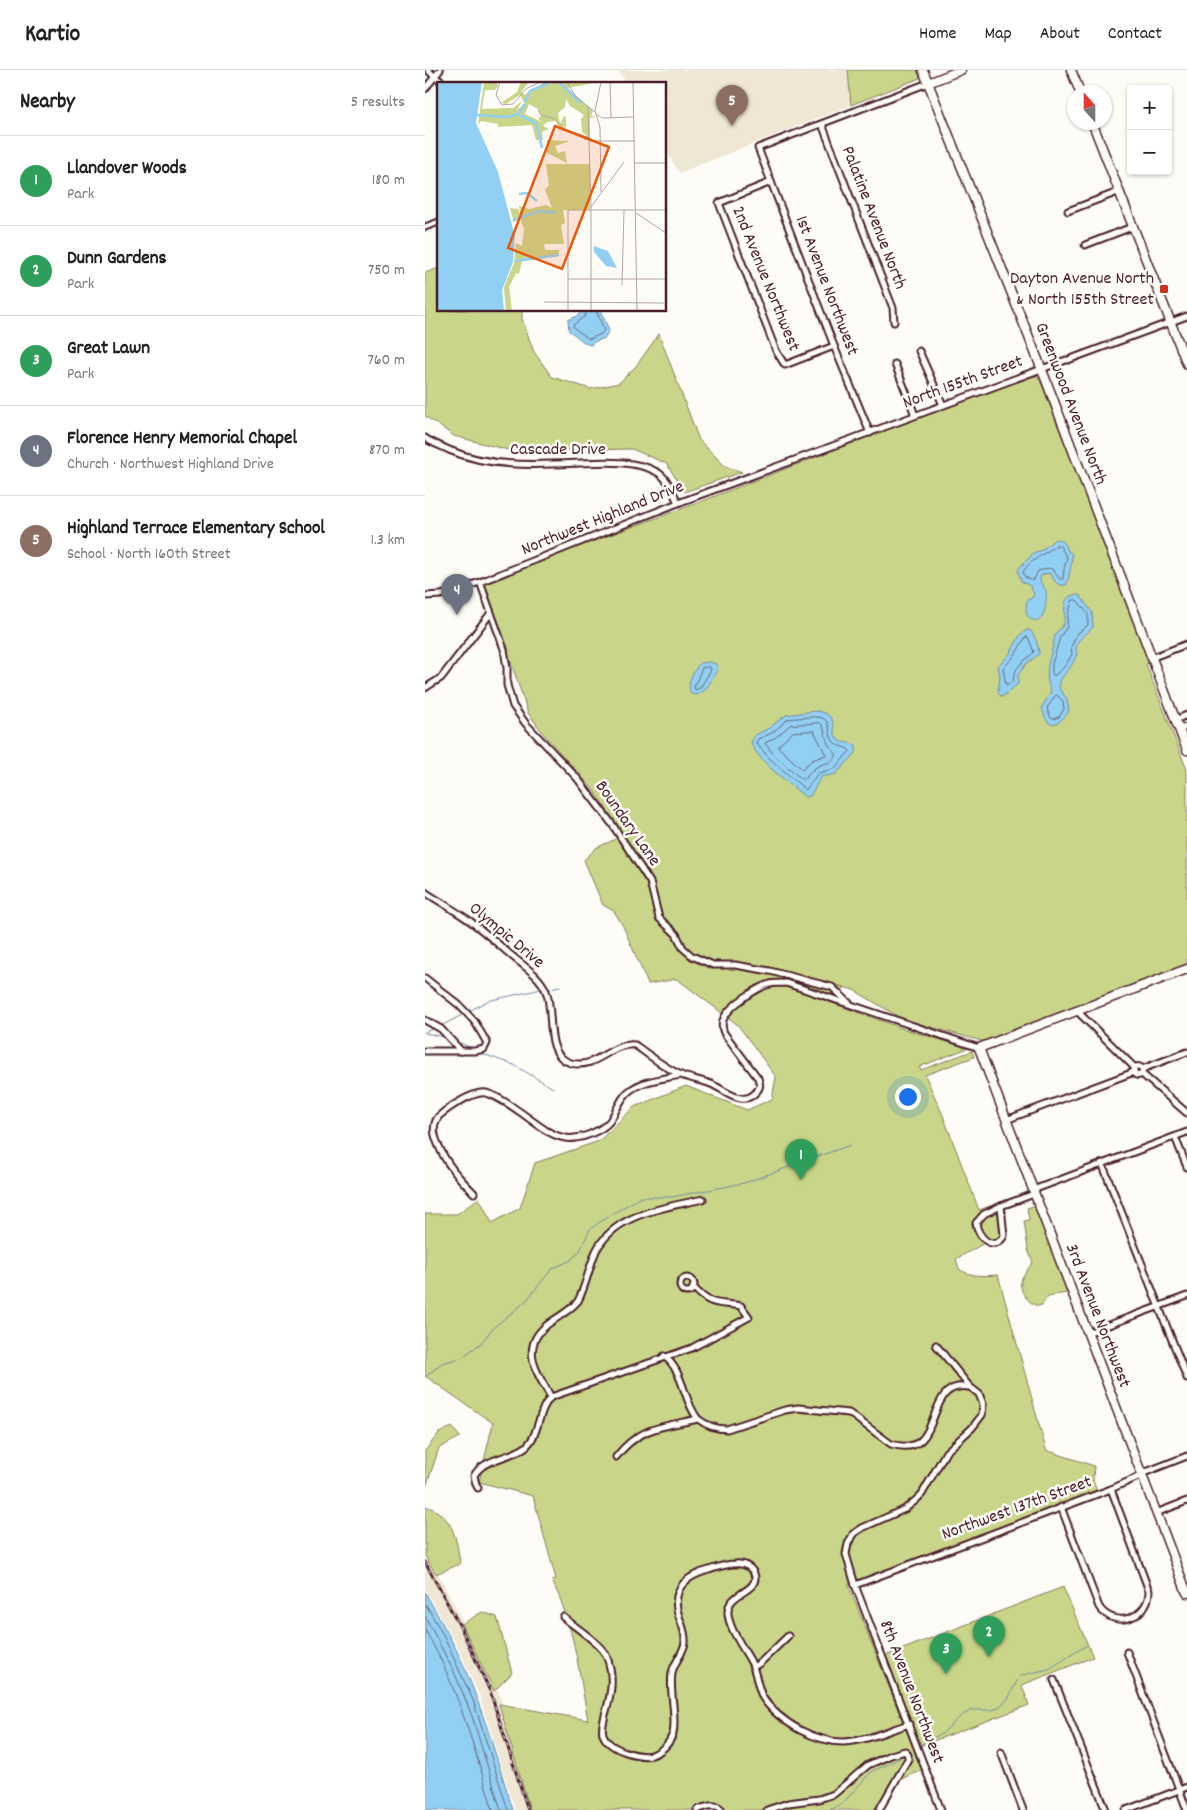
<!DOCTYPE html>
<meta charset="utf-8">
<style>
:root{--surface:#fff;--page:#f2f2f2;--text:#222;--muted:#767676;--line:#e0e0e0;--accent:#c8321e}
body{margin:0;font-family:Dekko,sans-serif;background:var(--page);color:var(--text)}
.controls{position:absolute;right:15px;top:15px;display:grid;overflow:hidden;border-radius:5px;box-shadow:0 1px 4px #0004}
.controls button{width:45px;height:45px;display:grid;place-items:center;padding:0;border:0;border-bottom:1px solid var(--line);background:var(--surface);color:var(--text);font:25px sans-serif}
.compass{position:absolute;left:642px;top:15px;width:45px;height:45px;border-radius:50%;background:var(--surface);box-shadow:0 1px 4px #0004;rotate:339deg}
.you{position:absolute;left:482px;top:1026px;width:18px;height:18px;margin:-12px;border:4px solid #fff;border-radius:50%;background:#1a73e8;box-shadow:0 0 0 8px #1a73e833}
.badge{display:grid;place-items:center;width:32px;height:32px;border-radius:50%;background:var(--accent);color:#fff;font-size:16px;font-weight:700}
.pin{position:absolute;translate:-50% -41px;filter:drop-shadow(0 1px 2px #0008)}
.pin::after{content:'';position:absolute;top:26px;width:18px;height:15px;background:inherit;clip-path:polygon(0 0,100% 0,50% 100%)}
.list{margin:0;padding:0;list-style:none}
h2{display:flex;justify-content:space-between;align-items:center;height:65px;margin:0;padding:0 20px;font-size:21px}
h2 small{font-size:16px;font-weight:400;color:var(--muted)}
.list li{display:grid;grid-template-columns:32px 1fr auto;gap:15px;align-items:center;box-sizing:border-box;height:90px;padding:0 20px;border-top:1px solid var(--line)}
.list b{display:block;font-size:19px;white-space:nowrap}
.list p{margin:0;font-size:16px;white-space:nowrap;color:var(--muted)}
.list em{font-size:16px;font-style:normal;color:var(--muted)}
.map{position:relative;flex:none;width:762px;height:1740px;overflow:hidden}
header{display:flex;align-items:center;gap:30px;box-sizing:border-box;height:70px;padding:0 25px;background:var(--surface);border-bottom:1px solid var(--line)}
header strong{font-size:24px}
nav{display:flex;gap:28px;margin-inline-start:auto;font-size:18px}
main{display:flex}
aside{flex:1;background:var(--surface)}
.map>svg:first-child{display:block}
</style>
<header>
<strong>Kartio</strong>
<nav><a>Home</a><a>Map</a><a>About</a><a>Contact</a></nav>
</header>
<main>
<aside>
<h2>Nearby<small>5 results</small></h2>
<ul class="list">
<li><span class="badge" style="background:#2e9e5b">1</span><div><b>Llandover Woods</b><p>Park</p></div><em>180 m</em></li>
<li><span class="badge" style="background:#2e9e5b">2</span><div><b>Dunn Gardens</b><p>Park</p></div><em>750 m</em></li>
<li><span class="badge" style="background:#2e9e5b">3</span><div><b>Great Lawn</b><p>Park</p></div><em>760 m</em></li>
<li><span class="badge" style="background:#6b7280">4</span><div><b>Florence Henry Memorial Chapel</b><p>Church · Northwest Highland Drive</p></div><em>870 m</em></li>
<li><span class="badge" style="background:#8d6e63">5</span><div><b>Highland Terrace Elementary School</b><p>School · North 160th Street</p></div><em>1.3 km</em></li>
</ul>
</aside>
<div class="map">
<svg width="762" height="1740" viewBox="0 0 762 1740">
<rect width="100%" height="100%" fill="#fdfcf7"/>
<filter id="ink" filterUnits="userSpaceOnUse"><feTurbulence type="fractalNoise" baseFrequency=".02" numOctaves="2"/><feDisplacementMap in="SourceGraphic" scale="10" xChannelSelector="R" yChannelSelector="G"/><feConvolveMatrix kernelMatrix="1 2 1 2 8 2 1 2 1" color-interpolation-filters="sRGB"/></filter>
<g filter="url(#ink)">
<g fill="#efe6d4">
<polygon points="193,0 423,0 426,35 254,103 240,79 240,14 202,14"/>
<polygon points="0,1478 73,1620 111,1740 90,1740 54,1625 33,1577 0,1519"/>
</g>
<g fill="#c9d689" stroke="#8a7a5a">
<polygon points="423,0 492,0 495,8 426,35"/>
<polygon points="14,198 14,240 97,240 97,249 109,282 127,307 166,319 194,313 211,296 234,264 274,370 300,396 317,402 259,422 242,394 207,379 87,381 29,366 0,346 0,203"/>
<path d="M603,305L612,306L616,312L725,592L721,594L762,700V894L560,972L477,949L429,920L401,912L420,918L399,930L479,959L543,978L494,997L496,1000L547,981L549,987L500,1005L517,1043L554,1140L570,1134C574,1144 578,1158 574,1168L563,1171L531,1189L534,1199C546,1207 559,1206 573,1205L621,1380L669,1396L668,1409L672,1421L423,1514L497,1700L476,1709L462,1734L447,1740H105L74,1634L163,1650C154,1603 149,1554 127,1511L131,1509L108,1426L54,1412L68,1353L0,1306V1144H32L54,1128L67,1153L95,1138L110,1093L174,1071L209,1037L261,1016L322,1040L347,1029L351,1007L313,955L252,909L223,914L198,856L189,841L178,835L159,790L171,778L199,765L167,718L121,667L103,643L63,524L61,514L70,507L267,435Z"/>
<path d="M611,1135L643,1220L642,1223L623,1226L617,1235L612,1236C601,1231 591,1218 598,1206C601,1201 605,1197 608,1192L603,1180L599,1151L604,1150L602,1138Z"/>
<polygon points="27,1357 35,1367 14,1378 1,1417 0,1417 0,1381 14,1363"/>
<path d="M0,1436C28,1444 32,1469 35,1494L11,1504L0,1486Z"/>
<polygon points="638,1517 668,1587 597,1615 604,1635 495,1676 460,1586"/>
<polygon points="57,1542 72,1547 87,1603 69,1621 37,1554"/>
</g>
<g fill="#92d0f3" stroke="#7589a3">
<path d="M159,240H175L184,260L180,268L169,272L166,275C158,274 152,265 144,261L143,250L152,246Z"/>
<path d="M630,469L637,470L643,481L647,484C647,491 644,509 641,515C631,517 629,509 624,503L616,505C614,512 616,514 621,520C622,530 621,543 614,551C600,551 600,541 602,530L607,528L609,524L605,516L596,511L593,500C597,493 604,490 608,483L617,480Z"/>
<path d="M649,525H654L667,542L668,557C661,566 648,569 652,584C650,589 647,595 644,599C638,607 636,606 634,618L642,629L644,641C632,658 622,661 617,637L626,622C619,605 623,593 628,576C629,572 629,568 630,565C632,561 636,559 638,555C643,546 634,528 649,525Z"/>
<path d="M602,560H605C610,565 614,577 614,584L601,594L593,605V614L577,627L573,623L575,607L573,596L584,585L596,564Z"/>
<path d="M285,592L291,594L293,599C286,609 280,629 266,624C261,614 268,601 275,593Z"/>
<path d="M391,641C417,644 403,663 415,671C419,674 419,671 423,673C426,673 428,675 431,676V683L411,704L396,707L385,726L380,727C362,711 337,695 326,674L329,666L344,658L361,645Z"/>
<path d="M0,1522C14,1548 30,1574 41,1601C60,1646 73,1693 88,1740H0Z"/>
</g>
<g fill="none" stroke-linecap="round" stroke-linejoin="round">
<g stroke="#67667b" stroke-width="1">
<polyline points="162,240 160,246 148,255 149,258 164,269 176,264 179,260 171,240"/>
<path d="M632,475L635,476L642,488L639,499L638,509H635L628,500L624,498L613,501L608,511L600,507L598,502C605,490 621,483 632,475Z"/>
<polygon points="648,530 652,530 663,544 663,555 652,564 646,577 647,584 641,595 629,606 627,604 627,594 635,567 642,557 643,545"/>
<path d="M603,567L609,582C599,592 588,597 588,612L581,615L578,598L588,588L600,568Z"/>
<polygon points="282,597 285,597 286,600 275,618 270,620 269,617 277,598"/>
<polygon points="632,625 638,631 639,639 634,647 628,649 625,647 622,638 630,626"/>
<path d="M385,647C413,645 398,663 411,674C416,678 421,676 425,681L409,699L393,703L381,720L345,689L331,673L333,669L347,663L363,649Z"/>
<path d="M395,653L398,656L403,674L412,685C405,696 400,691 390,698C385,701 383,707 378,710L349,685L340,673L351,667L365,655Z"/>
<polygon points="389,661 401,685 387,690 377,699 355,679 353,676 368,662"/>
<polyline points="0,1533 17,1563 48,1630 83,1740"/>
<polyline points="0,1546 30,1604 47,1646 76,1740"/>
<path d="M0,1560C33,1616 49,1679 68,1740"/>
</g>
<g stroke="#7589a3" stroke-width="1">
<polyline points="121,919 135,916"/>
<polyline points="43,942 62,931 117,919"/>
<polyline points="16,956 39,944"/>
<polyline points="0,962 10,958"/>
<polyline points="0,963 19,967"/>
<polyline points="30,971 47,978"/>
<polyline points="55,983 89,995 128,1018"/>
<polyline points="0,1307 17,1293 36,1288 55,1274 69,1257 100,1232 127,1199 146,1190 155,1181 165,1159 182,1147 216,1127 247,1127 319,1113 425,1075"/>
<polyline points="495,1675 518,1663 536,1646 547,1640 567,1640 573,1638 583,1629 593,1609 597,1605 624,1599 662,1575"/>
<polyline points="405,1740 419,1732 447,1701 466,1693 481,1684"/>
</g>
<defs>
<g id="street">
<polyline points="3,0 10,7 20,14"/>
<polyline points="0,19 15,0"/>
<polyline points="397,54 468,238 469,252"/>
<polyline points="346,112 294,133 351,281 360,295 409,276"/>
<polyline points="643,141 693,122"/>
<polyline points="0,157 14,152"/>
<polyline points="660,175 707,157"/>
<polyline points="494,281 518,335"/>
<polyline points="643,290 762,246"/>
<polyline points="470,294 490,345"/>
<polyline points="445,363 409,276 333,78 503,13"/>
<path d="M0,368C7,373 16,376 24,380C66,398 111,395 156,393C180,392 210,390 232,402C243,408 248,422 253,433"/>
<polyline points="55,512 79,579 82,598 82,615 88,636 101,654 152,708 187,754 225,812 234,848 251,864 258,878 267,886 288,895 310,895 345,901 407,917 425,934"/>
<polyline points="0,526 16,525 55,512 253,433 641,290"/>
<polyline points="726,588 762,574"/>
<polyline points="0,618 16,608 65,544"/>
<polyline points="750,650 762,645"/>
<polyline points="754,659 762,657"/>
<path d="M0,822C15,832 31,841 45,851C60,862 73,874 87,886C99,896 115,906 121,921C130,943 118,985 146,993C171,1000 186,972 210,975C224,985 240,998 256,1005C265,1009 276,1010 286,1014C299,1019 318,1038 331,1022C336,1017 335,1014 333,1008L299,963C297,958 296,953 299,948C304,936 333,917 345,914C350,913 356,913 361,913L554,978"/>
<polyline points="0,908 34,935 50,952 62,973 59,979 50,981 0,981"/>
<polyline points="652,941 710,998"/>
<polyline points="0,950 16,959 36,981"/>
<circle cx="713" cy="1001" r="4.5"/>
<polyline points="717,999 762,982"/>
<polyline points="717,1004 762,1043"/>
<polyline points="581,1050 709,1002"/>
<polyline points="750,1067 762,1097"/>
<polyline points="677,1093 762,1308"/>
<polyline points="608,1120 762,1062"/>
<path d="M49,1123C34,1108 21,1094 13,1074C9,1065 7,1054 14,1046C23,1038 48,1021 61,1023C78,1027 106,1051 122,1061C131,1066 140,1070 150,1068C161,1067 177,1060 184,1052C191,1043 194,1031 202,1023C215,1010 239,1009 255,1005"/>
<path d="M576,1136L579,1166C568,1183 553,1167 551,1153L559,1144Z"/>
<polyline points="576,1136 609,1124"/>
<circle cx="262" cy="1215" r="7"/>
<polyline points="662,1263 762,1226"/>
<polyline points="511,1275 545,1317 554,1324 558,1334 557,1345 547,1358 521,1382 497,1424 491,1430 480,1439 437,1458 428,1464 423,1474 421,1484 430,1515 516,1740"/>
<path d="M239,1286C259,1301 258,1331 273,1349"/>
<path d="M126,1327C112,1304 94,1277 122,1255C132,1247 144,1242 153,1231C161,1216 164,1197 171,1181C191,1142 241,1138 278,1129"/>
<path d="M191,1387C215,1356 238,1357 273,1349C282,1356 291,1359 302,1359L360,1340L373,1338L424,1343L466,1374C522,1391 496,1309 544,1317"/>
<path d="M53,1418L51,1414L49,1406C57,1389 84,1388 99,1378C115,1367 112,1340 126,1327L267,1278L324,1247L316,1236C292,1232 286,1237 268,1217"/>
<path d="M636,1437L674,1537C690,1560 724,1548 724,1521L686,1419"/>
<polyline points="731,1443 762,1431"/>
<polyline points="430,1515 686,1419 711,1408 721,1402 762,1386"/>
<path d="M138,1547C150,1557 174,1572 181,1585C190,1606 186,1625 180,1645C179,1651 176,1658 178,1664C181,1674 192,1679 201,1682C210,1685 218,1687 227,1685C238,1681 244,1674 248,1664C252,1644 244,1623 247,1603C249,1592 259,1583 260,1572C261,1560 254,1550 252,1539C248,1515 265,1505 284,1500C293,1497 301,1494 310,1494C319,1493 328,1497 330,1507C331,1522 304,1523 303,1541C302,1556 319,1579 326,1592C332,1604 332,1617 338,1628C347,1642 361,1652 375,1660C420,1683 440,1668 484,1654"/>
<polyline points="702,1582 762,1740"/>
<polyline points="328,1597 335,1593 363,1566"/>
<polyline points="629,1610 681,1740"/>
<polyline points="576,1682 598,1740"/>
<path d="M272,1740C280,1737 291,1732 297,1740"/>
<polyline points="342,1740 363,1733 394,1729 409,1724 443,1695 466,1685 480,1681 483,1685 483,1689 454,1740"/>
<polyline points="701,1740 762,1717"/>
</g>
<g id="secondary">
<polyline points="498,0 619,305 762,680"/>
<polyline points="646,0 655,22"/>
<polyline points="503,13 536,0"/>
<polyline points="667,52 762,294"/>
<polyline points="762,899 554,978 762,1523"/>
</g>
</defs>
<use href="#street" stroke="#4a1f2b" stroke-width="9"/>
<use href="#secondary" stroke="#4a1f2b" stroke-width="11"/>
<use href="#street" stroke="#fdfcf7" stroke-width="5"/>
<use href="#secondary" stroke="#fdfcf7" stroke-width="8"/>
<defs>
<polyline id="rail" points="0,1492 37,1560 65,1621 103,1740"/>
</defs>
<use href="#rail" stroke="#4a1f2b" stroke-width="3"/>
<use href="#rail" stroke="#fdfcf7" stroke-width="1" stroke-dasharray="4" stroke-linecap="butt"/>
</g>
</g>
<rect fill="#c8321e" stroke="#fdfcf7" stroke-width="2" x="734" y="214" width="10" height="10" rx="2.5"/>
<g text-anchor="middle" dominant-baseline="central" stroke-width="5" stroke-linejoin="round" paint-order="stroke">
<g font-size="18" fill="#4a1f2b" stroke="#fdfcf7">
<text transform="translate(448 148) rotate(69)">Palatine Avenue North</text>
<text transform="translate(340 209) rotate(68)">2nd Avenue Northwest</text>
<text transform="translate(401 216) rotate(69)">1st Avenue Northwest</text>
<text transform="translate(538 313) rotate(-20)">North 155th Street</text>
<text transform="translate(645 334) rotate(69)">Greenwood Avenue North</text>
<text x="133" y="380">Cascade Drive</text>
<text transform="translate(178 449) rotate(-22)">Northwest Highland Drive</text>
<text transform="translate(202 754) rotate(55)">Boundary Lane</text>
<text transform="translate(81 866) rotate(40)">Olympic Drive</text>
<text transform="translate(672 1246) rotate(69)">3rd Avenue Northwest</text>
<text transform="translate(592 1439) rotate(-20)">Northwest 137th Street</text>
<text transform="translate(486 1622) rotate(69)">8th Avenue Northwest</text>
</g>
<g font-size="18" fill="#4a1f2b" stroke="#fdfcf7" text-anchor="end">
<text x="729" y="209">Dayton Avenue North<tspan x="729" dy="21">&amp; North 155th Street</tspan></text>
</g>
</g>
<g transform="translate(12 12)">
<rect width="229" height="229" fill="#fdfcf7"/>
<path d="M47,0H60L61,4L58,8H48L45,27L76,26L85,19L80,28L88,22L83,13L69,22L64,21L80,10L84,0H92L85,9L87,13L108,0H162L131,6L156,29L154,34L159,35L153,36V58H147L149,53L145,50L144,37L147,33L133,24L129,17L128,25L121,31L123,42L127,34L129,35V46L121,44L119,39L110,40L106,44L112,47L105,50L106,58H99L95,43L61,45V42L44,39L41,43ZM92,22L101,27L104,34L101,37L107,41L88,32ZM110,58L133,59L118,64L121,71L128,69L130,81L110,71ZM109,82H153V128H126L128,141L124,143L127,162H107L108,168H122V174L85,179L82,192L79,191L72,205L75,229H69L67,205L77,181L79,161L85,164L87,147L83,136L77,140L73,126L81,127L83,132L82,124L92,127L109,123L115,126L108,108L112,103Z" fill="#c9d689" fill-rule="evenodd"/>
<path d="M0,0H45L39,41L61,90L78,154L76,180L65,208L67,229H0ZM157,164L171,169L180,186L169,184L157,170Z" fill="#92d0f3"/>
<path fill="none" stroke="#92d0f3" stroke-width="2.5" d="M122,0L144,21M88,20L93,9L114,0M40,33L70,35L81,32L88,22M82,33L99,41L105,66M82,112L90,111L100,119M76,138L103,129L119,131M78,179L122,173"/>
<path fill="none" stroke="#b5a4a5" stroke-width="1" d="M63,0L59,13L65,23L76,22L90,6L104,0M130,0L139,15L158,30M164,0L158,29L163,45L164,110M173,0L174,35M196,0L200,229M151,24L154,125M101,28L104,33L118,37L127,47L153,56M159,32L165,36L197,35M153,59H198M198,81H229M154,128H229M199,131L229,151M131,197H154M154,197H229M185,203L187,128M107,220L227,221M131,229V128H154M154,229V125L187,80"/>
<path fill="#e8590c" fill-opacity="0.15" stroke="#e8590c" stroke-width="2.5" d="M118,44L172,65L125,187L71,166Z"/>
<rect width="229" height="229" fill="none" stroke="#4a1f2b" stroke-width="2.5"/>
</g>
</svg>
<div class="controls">
<button>+</button>
<button>−</button>
</div>
<svg class="compass" viewBox="-18 -18 36 36"><path d="M0-13l5 13h-10z" fill="#e53935"/><path d="M0 13l5-13h-10z" fill="#767676"/></svg>
<div class="you"></div>
<div class="pin badge" style="left:376px;top:1110px;background:#2e9e5b">1</div>
<div class="pin badge" style="left:564px;top:1587px;background:#2e9e5b">2</div>
<div class="pin badge" style="left:521px;top:1604px;background:#2e9e5b">3</div>
<div class="pin badge" style="left:32px;top:545px;background:#6b7280">4</div>
<div class="pin badge" style="left:307px;top:56px;background:#8d6e63">5</div>
</div>
</main>
